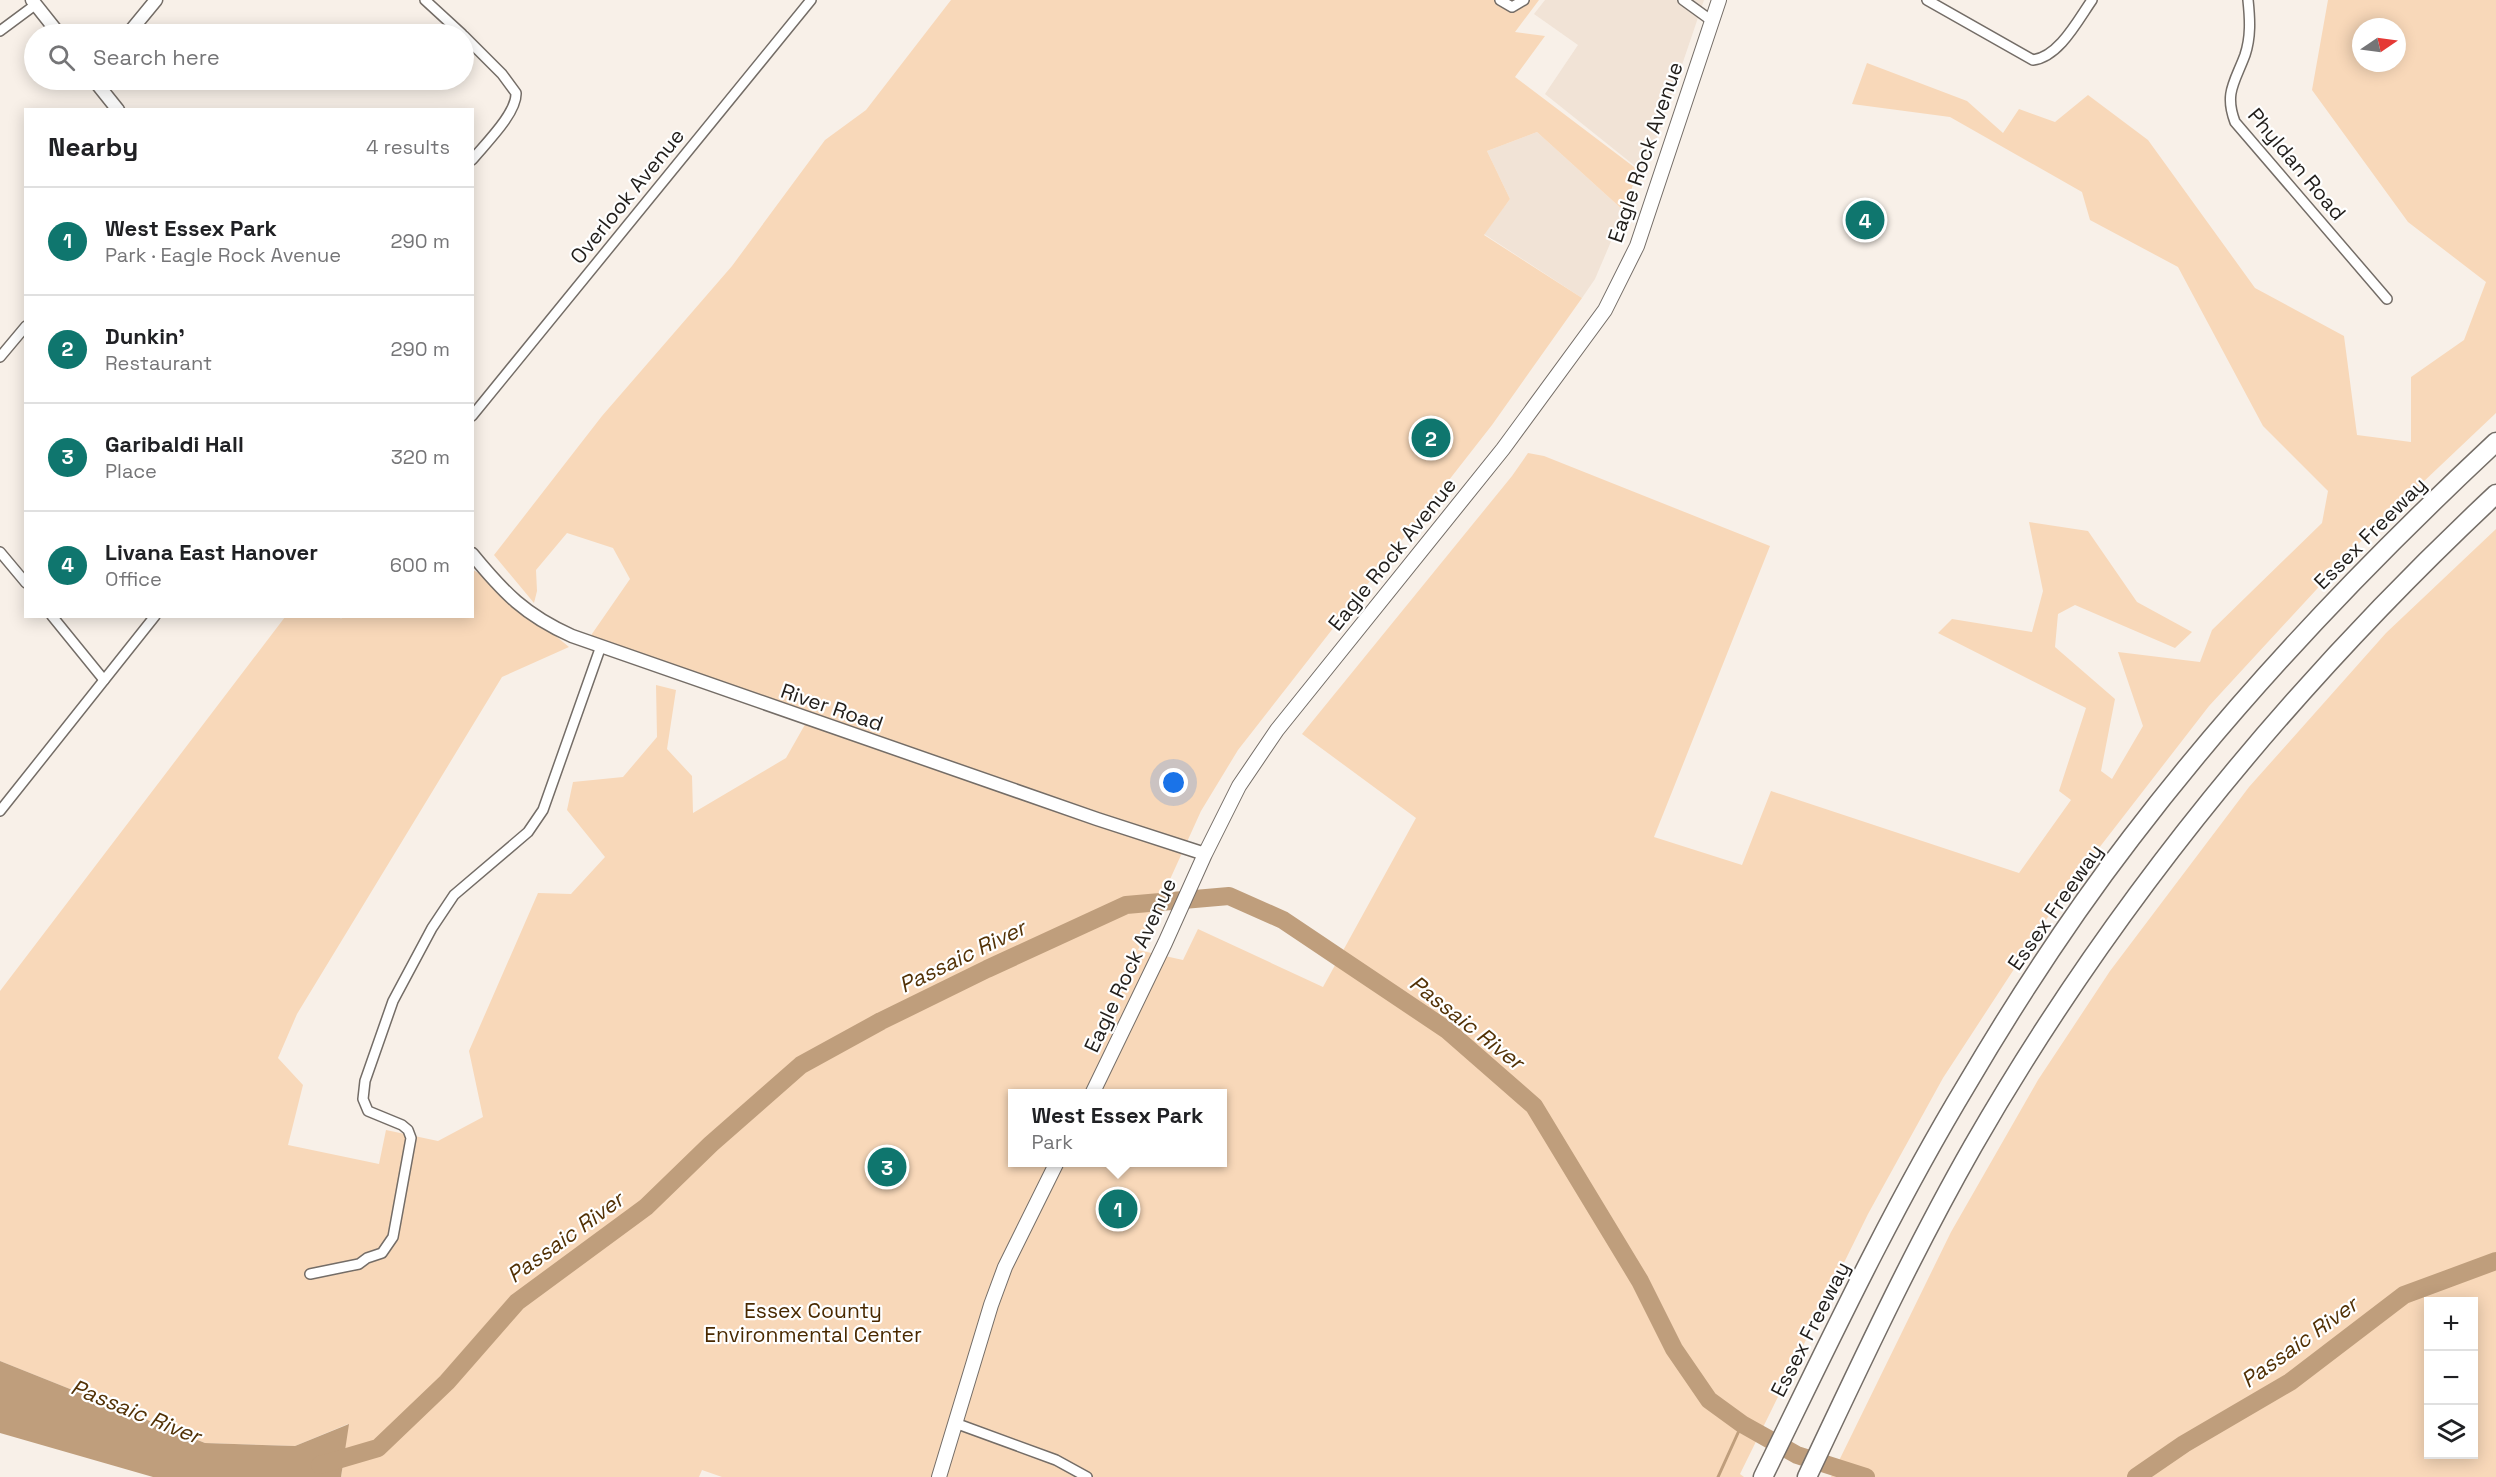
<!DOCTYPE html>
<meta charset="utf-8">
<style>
:root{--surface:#fff;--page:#f6f6f6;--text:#202124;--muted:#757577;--line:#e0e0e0;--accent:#0f766e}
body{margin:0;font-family:"Space Grotesk",sans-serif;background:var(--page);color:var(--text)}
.controls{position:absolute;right:18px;bottom:18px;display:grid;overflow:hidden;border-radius:0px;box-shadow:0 3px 15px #0003}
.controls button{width:54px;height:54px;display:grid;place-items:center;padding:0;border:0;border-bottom:2px solid var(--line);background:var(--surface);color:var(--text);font:30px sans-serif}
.compass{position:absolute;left:2352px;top:18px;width:54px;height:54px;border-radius:50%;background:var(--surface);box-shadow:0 3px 15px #0003;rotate:77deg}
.you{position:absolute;left:1174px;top:783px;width:21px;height:21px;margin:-15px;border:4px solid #fff;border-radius:50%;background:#1a73e8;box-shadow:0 0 0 9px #1a73e833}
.badge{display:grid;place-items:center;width:39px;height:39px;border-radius:50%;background:var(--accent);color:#fff;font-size:20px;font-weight:700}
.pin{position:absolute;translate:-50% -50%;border:3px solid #fff;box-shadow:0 2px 6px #0006}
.popup{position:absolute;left:1008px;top:1089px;width:219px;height:78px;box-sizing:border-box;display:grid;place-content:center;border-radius:0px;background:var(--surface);filter:drop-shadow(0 2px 4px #0005);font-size:20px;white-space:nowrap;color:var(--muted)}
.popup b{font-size:22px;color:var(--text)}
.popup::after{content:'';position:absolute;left:50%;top:100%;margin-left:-12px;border:12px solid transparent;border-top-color:var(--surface)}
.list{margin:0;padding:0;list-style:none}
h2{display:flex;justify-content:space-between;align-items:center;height:78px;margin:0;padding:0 24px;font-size:26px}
h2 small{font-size:20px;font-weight:400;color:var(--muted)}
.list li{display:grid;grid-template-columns:39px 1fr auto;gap:18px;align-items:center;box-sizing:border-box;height:108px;padding:0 24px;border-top:2px solid var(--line)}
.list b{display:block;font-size:22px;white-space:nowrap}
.list p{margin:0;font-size:20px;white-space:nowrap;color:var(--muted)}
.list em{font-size:20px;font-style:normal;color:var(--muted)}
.icon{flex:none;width:33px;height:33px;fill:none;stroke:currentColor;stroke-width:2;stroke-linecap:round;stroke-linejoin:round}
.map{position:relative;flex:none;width:2496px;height:1477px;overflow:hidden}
.search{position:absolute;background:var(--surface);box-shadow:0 3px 15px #0003;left:24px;top:24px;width:450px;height:66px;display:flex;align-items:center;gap:15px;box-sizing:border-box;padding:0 21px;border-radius:33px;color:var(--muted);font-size:22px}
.panel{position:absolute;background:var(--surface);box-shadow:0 3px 15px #0003;left:24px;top:108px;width:450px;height:510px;border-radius:0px}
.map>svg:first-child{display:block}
</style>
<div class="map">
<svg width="2496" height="1477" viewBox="0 0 2496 1477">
<rect width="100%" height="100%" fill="#f8f0e8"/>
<g fill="#f1e3d6">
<polygon points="1545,0 1704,0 1645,174 1545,94 1578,45 1534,14"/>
<polygon points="1537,132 1624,211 1595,279 1582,298 1484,234 1510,199 1487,151"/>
</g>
<g fill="#f8d8b9" fill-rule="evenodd">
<path d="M951,0H1539L1515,32L1545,36L1515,77L1638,170L1624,211L1537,132L1487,151L1510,199L1484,235L1582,298L1492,425L1238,750L1201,811L1138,950L1183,960L1198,929L1323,987L1416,818L1302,734L1512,476L1528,453L1544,456L1770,546L1654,837L1742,865L1771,791L2019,873L2071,800L2059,791L2086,708L1938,633L1952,619L2032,632L2043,591L2029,522L2088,531L2137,602L2192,632L2175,648L2075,605L2058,614L2055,647L2115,699L2101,771L2112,779L2143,726L2118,652L2200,662L2212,630L2322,523L2328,491L2263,426L2178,267L2090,220L2082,192L1950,117L1852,104L1867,63L1967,101L2003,133L2019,109L2055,122L2088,95L2148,140L2255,288L2344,336L2357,435L2411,442V377L2464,340L2486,282L2408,222L2312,90L2328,0H2496V413L2364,538L2209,706L2061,897L1943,1078L1868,1214L1740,1474L1744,1477H722L702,1470L699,1477H341L348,1424L295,1446L205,1443L0,1361V991L285,617L339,616L341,619L343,616H472L473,570L482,575L569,647L502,677L297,1014L278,1058L303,1085L288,1145L379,1164L386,1130L438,1141L483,1117L469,1051L538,893L571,894L605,857L567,810L573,782L623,777L657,737L656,685L676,690L667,749L692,776L693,813L786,758L807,721L585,644L630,579L613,548L567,533L536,570L537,591L534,603L494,555L602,416L732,266L825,140L866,110ZM2361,27H2397V63H2361ZM1013,1094H1223V1162H1013Z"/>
<path d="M2496,529V1477H1831L1951,1232L2038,1080L2110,971L2249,787L2386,633ZM2428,1302H2474V1454H2428Z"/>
</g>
<polygon fill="#bf9e7c" points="0,1361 205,1443 295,1446 349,1424 341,1477 153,1477 0,1433"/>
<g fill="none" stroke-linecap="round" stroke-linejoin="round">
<polyline stroke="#bf9e7c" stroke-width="3" points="1718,1477 1742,1424"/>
<g stroke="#bf9e7c" stroke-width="18">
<polyline points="320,1465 378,1448 447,1382 517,1302 646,1207 711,1144 801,1065 881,1021 987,969 1126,905 1229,896 1283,920 1447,1030 1534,1106 1640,1281 1674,1349 1709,1400 1742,1424 1797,1455 1866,1477"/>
<polyline points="2136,1477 2184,1444 2290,1382 2404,1295 2496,1261"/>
</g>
<defs>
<g id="minor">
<polyline points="425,0 462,34"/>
<polyline points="1500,0 1512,7 1524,0"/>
<polyline points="1683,0 1712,21"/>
<path d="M1927,0L2033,60C2059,57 2078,20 2092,0"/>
<path d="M2248,0C2250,19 2251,37 2245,55C2235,82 2224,93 2235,122L2387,299"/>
<polyline points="0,31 35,5"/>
<path d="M464,36L502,74L516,93C517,113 485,144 472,160"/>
<polyline points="0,357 26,326"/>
<polyline points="472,416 811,0"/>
<polyline points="0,552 26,583"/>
<polyline points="52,616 104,680"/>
<polyline points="0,811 155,616"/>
<polyline points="310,1274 359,1264 367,1258 382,1253 393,1237 411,1138 408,1130 402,1125 368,1111 363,1099 365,1081 393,1001 432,928 454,895 528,832 543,810 601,646"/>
<polyline points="955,1423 1056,1460 1087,1477"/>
</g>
<g id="tertiary">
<polyline points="32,0 59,34"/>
<polyline points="128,34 156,0"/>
<polyline points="94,80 118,110"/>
<path d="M472,554C504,593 525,615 572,636L1097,819L1205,854"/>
</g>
<g id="secondary">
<polyline points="1092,1094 1165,943 1205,854 1239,786 1277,730 1503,449 1605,310 1637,246 1719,0"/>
<polyline points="939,1477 991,1305 1005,1267 1057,1162"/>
</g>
<g id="motorway">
<path d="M1763,1477C1828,1344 1891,1210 1967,1084C2017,999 2071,916 2131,838C2240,695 2364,565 2496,442"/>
<path d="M1807,1477C1860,1365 1912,1253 1973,1146C2113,902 2291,686 2496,494"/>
</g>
</defs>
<use href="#minor" stroke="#746d67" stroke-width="12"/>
<use href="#tertiary" stroke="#746d67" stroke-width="15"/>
<use href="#secondary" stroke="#746d67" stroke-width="16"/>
<use href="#motorway" stroke="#746d67" stroke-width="21"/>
<use href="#minor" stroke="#fff" stroke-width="9"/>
<use href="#tertiary" stroke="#fff" stroke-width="12"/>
<use href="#secondary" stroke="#fff" stroke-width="14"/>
<use href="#motorway" stroke="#fff" stroke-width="18"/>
</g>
<g text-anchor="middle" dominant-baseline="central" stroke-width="4.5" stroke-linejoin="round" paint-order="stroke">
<g font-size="21" fill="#211e1b" stroke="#fff">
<text transform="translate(1645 152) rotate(-71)">Eagle Rock Avenue</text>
<text transform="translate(2297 164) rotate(50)">Phyldan Road</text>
<text transform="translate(627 196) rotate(-51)">Overlook Avenue</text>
<text transform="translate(2370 533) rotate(-45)">Essex Freeway</text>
<text transform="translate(1392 554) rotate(-51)">Eagle Rock Avenue</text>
<text transform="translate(832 707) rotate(19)">River Road</text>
<text transform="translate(2055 907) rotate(-55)">Essex Freeway</text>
<text transform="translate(1130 965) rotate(-65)">Eagle Rock Avenue</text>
<text transform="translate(1810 1329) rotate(-63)">Essex Freeway</text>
</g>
<g font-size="21" fill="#492900" stroke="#fff">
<text x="813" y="1310">Essex County<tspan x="813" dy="24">Environmental Center</tspan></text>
</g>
<g font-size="22" font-style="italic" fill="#523105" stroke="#fff">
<text transform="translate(962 956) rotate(-26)">Passaic River</text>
<text transform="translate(1467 1022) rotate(38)">Passaic River</text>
<text transform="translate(565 1237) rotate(-36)">Passaic River</text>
<text transform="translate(2299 1342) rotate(-36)">Passaic River</text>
<text transform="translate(136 1411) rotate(22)">Passaic River</text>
</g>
</g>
</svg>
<div class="controls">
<button>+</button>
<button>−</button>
<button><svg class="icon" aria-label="layers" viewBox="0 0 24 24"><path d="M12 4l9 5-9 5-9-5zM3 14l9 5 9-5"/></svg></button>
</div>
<svg class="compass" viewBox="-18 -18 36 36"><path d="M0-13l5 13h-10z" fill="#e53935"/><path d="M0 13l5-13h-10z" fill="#757577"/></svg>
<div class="you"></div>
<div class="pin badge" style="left:1118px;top:1209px">1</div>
<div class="popup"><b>West Essex Park</b>Park</div>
<div class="pin badge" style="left:1431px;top:438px">2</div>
<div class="pin badge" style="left:887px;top:1167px">3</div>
<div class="pin badge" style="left:1865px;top:220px">4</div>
<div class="search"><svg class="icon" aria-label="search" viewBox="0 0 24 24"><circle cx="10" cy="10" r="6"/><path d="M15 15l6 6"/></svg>Search here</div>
<section class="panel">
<h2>Nearby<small>4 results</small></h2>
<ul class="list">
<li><span class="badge">1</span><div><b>West Essex Park</b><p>Park · Eagle Rock Avenue</p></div><em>290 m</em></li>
<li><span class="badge">2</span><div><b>Dunkin'</b><p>Restaurant</p></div><em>290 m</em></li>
<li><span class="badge">3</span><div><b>Garibaldi Hall</b><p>Place</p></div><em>320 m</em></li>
<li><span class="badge">4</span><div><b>Livana East Hanover</b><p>Office</p></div><em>600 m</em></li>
</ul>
</section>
</div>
